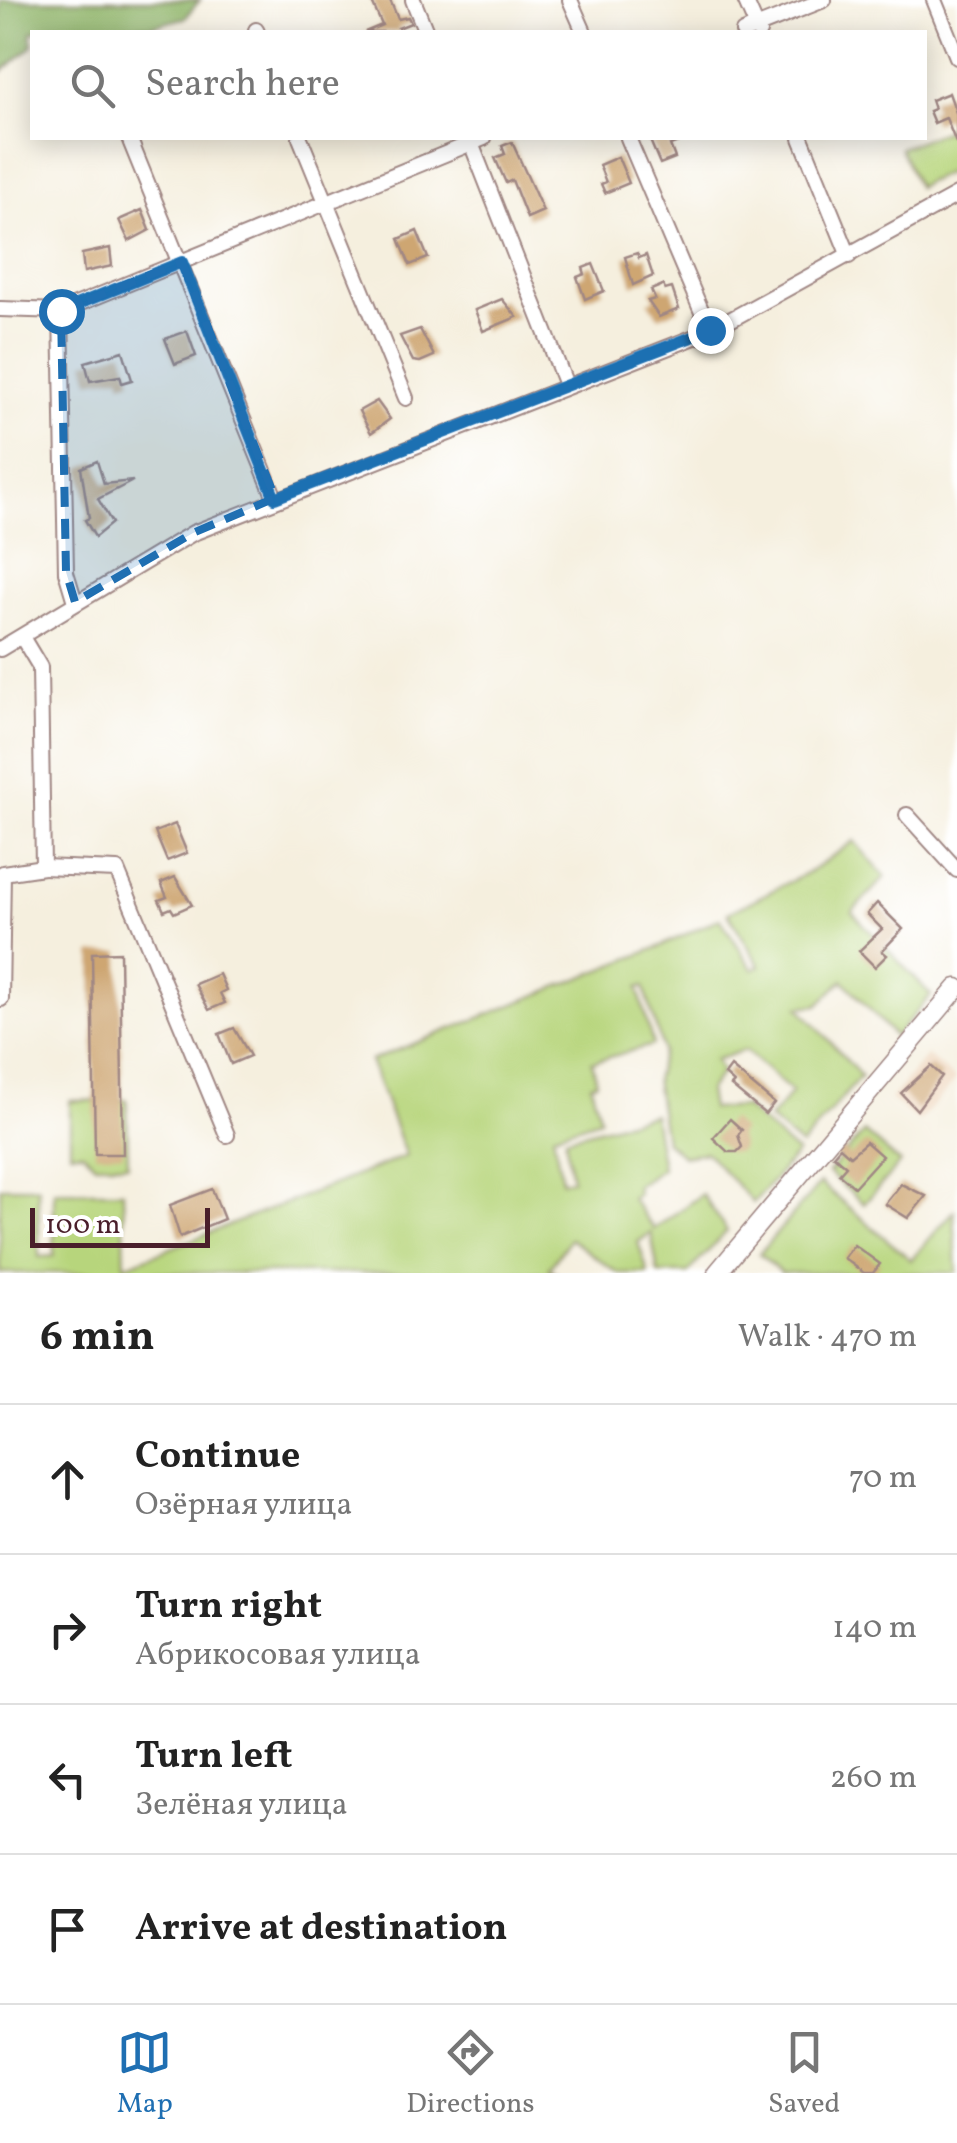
<!DOCTYPE html>
<meta charset="utf-8">
<style>
:root{--surface:#fff;--page:#f6f6f6;--text:#222;--muted:#767676;--line:#e0e0e0;--accent:#1f6fb2}
body{margin:0;font-family:Vollkorn,serif;background:var(--page);color:var(--text)}
.scale{position:absolute;left:30px;bottom:25px;width:180px;box-sizing:border-box;padding-left:10px;border:5px solid #4a1f2b;border-top:0;font-size:28px;line-height:35px;white-space:nowrap;color:#4a1f2b;-webkit-text-stroke:8px #fff;paint-order:stroke}
.stop{position:absolute;width:30px;height:30px;margin:-22px;border:8px solid #1f6fb2;border-radius:50%;background:#fff}
.stop.end{background:#1f6fb2;border-color:#fff;box-shadow:0 2px 10px #0008}
.list{margin:0;padding:0;list-style:none}
h2{display:flex;justify-content:space-between;align-items:center;height:130px;margin:0;padding:0 40px;font-size:42px}
h2 small{font-size:32px;font-weight:400;color:var(--muted)}
.list li{display:grid;grid-template-columns:65px 1fr auto;gap:30px;align-items:center;box-sizing:border-box;height:150px;padding:0 40px;border-top:2px solid var(--line)}
.list b{display:block;font-size:38px;white-space:nowrap}
.list p{margin:0;font-size:32px;white-space:nowrap;color:var(--muted)}
.list em{font-size:32px;font-style:normal;color:var(--muted)}
.icon{flex:none;width:55px;height:55px;fill:none;stroke:currentColor;stroke-width:2;stroke-linecap:round;stroke-linejoin:round}
.map{position:relative;flex:none;width:957px;height:1273px;overflow:hidden}
.search{position:absolute;background:var(--surface);box-shadow:0 5px 25px #0003;left:30px;right:30px;top:30px;height:110px;display:flex;align-items:center;gap:25px;box-sizing:border-box;padding:0 35px;border-radius:0px;color:var(--muted);font-size:38px}
.sheet{height:730px;background:var(--surface)}
nav{display:flex;justify-content:space-around;align-items:center;box-sizing:border-box;height:140px;border-top:2px solid var(--line);background:var(--surface);font-size:28px;color:var(--muted)}
nav a{display:grid;justify-items:center;gap:5px}
nav .on{color:var(--accent)}
.map>svg:first-child{display:block}
</style>
<div class="map">
<svg width="957" height="1273" viewBox="0 0 957 1273">
<rect width="100%" height="100%" fill="#fff"/>
<filter id="ink" filterUnits="userSpaceOnUse"><feTurbulence type="fractalNoise" baseFrequency=".01" numOctaves="2"/><feDisplacementMap in="SourceGraphic" scale="20" xChannelSelector="R" yChannelSelector="G"/><feConvolveMatrix kernelMatrix="1 2 1 2 8 2 1 2 1" color-interpolation-filters="sRGB"/></filter>
<filter id="wash" filterUnits="userSpaceOnUse"><feTurbulence type="fractalNoise" baseFrequency=".0048" numOctaves="4" result="noise"/><feDisplacementMap in="SourceGraphic" scale="40" xChannelSelector="R" yChannelSelector="G"/><feGaussianBlur stdDeviation="2.25" result="paint"/><feColorMatrix in="noise" values="0 0 0 0 0 0 0 0 0 0 0 0 0 0 0 0 0 1.4 0 .05"/><feComposite in="paint" operator="in"/></filter>
<g filter="url(#wash)">
<rect width="100%" height="100%" fill="#f5efde"/>
<polygon fill="#efd6bc" points="927,1055 956,1080 919,1122 890,1099"/>
<g fill="#b7d57b" stroke="#807a53" stroke-width="2.5">
<polygon points="957,126 957,168 917,187 900,148"/>
<polygon points="854,841 885,877 852,912 931,995 895,1037 843,980 818,1005 799,1007 861,1076 801,1146 769,1119 792,1092 745,1050 715,1060 722,1072 708,1091 711,1109 744,1107 797,1153 753,1203 706,1152 683,1156 665,1141 655,1079 663,1051 644,986 638,988 653,1045 592,1062 597,1082 591,1084 600,1119 553,1134 562,1181 572,1179 565,1138 653,1114 662,1168 636,1186 638,1193 631,1198 654,1229 702,1194 727,1231 688,1273 658,1273 651,1233 638,1242 648,1273 618,1273 570,1239 549,1268 556,1273 0,1273 0,1187 38,1187 39,1257 54,1256 54,1191 123,1191 125,1266 406,1156 370,1061 659,947 720,918 753,969 760,966 728,913 813,870"/>
<polygon points="127,1100 128,1164 95,1164 83,1152 70,1152 70,1101"/>
<polygon points="864,1132 900,1163 864,1204 828,1173"/>
<polygon points="820,1183 911,1260 954,1211 957,1273 781,1273 759,1254"/>
</g>
<polygon fill="#91b66b" stroke="#6e6a4b" stroke-width="2.5" points="0,0 200,0 185,18 153,26 32,32 32,47 0,73"/>
<g id="blocks">
<g fill="#cea672">
<polygon points="371,0 390,0 398,19 408,17 411,23 398,28 400,32 365,32 382,25"/>
<polygon points="949,93 957,115 956,143 946,118 934,123 929,111 934,109 931,100"/>
<polygon points="649,138 689,138 670,145 675,158 660,164"/>
<polygon points="512,142 543,211 527,218 512,180 506,183 495,158 505,154 502,146"/>
<polygon points="618,157 629,183 605,193 601,184 606,182 599,165"/>
<polygon points="142,210 150,230 129,241 119,220"/>
<polygon points="417,231 428,258 410,265 399,239"/>
<polygon points="110,248 112,266 84,272 82,254"/>
<polygon points="637,253 639,258 646,255 653,276 633,285 625,257"/>
<polygon points="593,264 604,291 585,299 577,277 585,274 583,268"/>
<polygon points="663,285 665,290 672,288 679,309 659,317 648,301 655,299 651,290"/>
<polygon points="502,299 517,317 483,331 475,310"/>
<polygon points="420,329 434,356 420,362 413,361 400,336"/>
<polygon points="187,331 196,356 175,364 165,339"/>
<polygon points="123,351 132,380 122,383 120,376 90,381 85,362"/>
<polygon points="377,401 390,419 371,433 359,411"/>
<polygon points="97,461 104,484 133,481 98,499 112,523 95,537 85,520 89,518 81,468"/>
<polygon points="175,824 187,853 167,861 155,832"/>
<polygon points="175,877 192,905 174,913 171,908 164,911 159,900 167,897 161,883"/>
<polygon points="877,903 903,929 882,951 887,955 875,967 859,951 882,929 867,914"/>
<polygon points="120,952 123,1154 95,1154 92,953"/>
<polygon points="219,974 226,990 220,993 225,1003 209,1010 195,984"/>
<polygon points="234,1028 250,1056 231,1064 219,1034"/>
<polygon points="931,1066 942,1076 917,1110 901,1093"/>
<polygon points="731,1067 774,1103 765,1114 731,1086 734,1083 725,1075"/>
<polygon points="730,1119 742,1130 738,1135 742,1147 737,1152 728,1152 713,1138"/>
<polygon points="866,1142 882,1156 854,1187 839,1174 846,1166 833,1155 840,1147 850,1156"/>
<polygon points="901,1184 926,1196 908,1218 885,1204"/>
<polygon points="212,1189 224,1219 180,1237 170,1205"/>
<polygon points="854,1245 880,1264 873,1273 864,1273 844,1258"/>
</g>
</g>
</g>
<g filter="url(#ink)">
<use href="#blocks" fill-opacity="0" stroke="#a08784" stroke-width="2.5"/>
<g fill="none" stroke-linecap="round" stroke-linejoin="round">
<defs>
<g id="minor">
<polyline points="413,0 426,32"/>
<polyline points="570,0 584,32"/>
<polyline points="745,0 759,32"/>
<polyline points="934,0 957,57"/>
<polyline points="256,30 257,32"/>
<polyline points="743,32 824,0"/>
<polyline points="129,138 275,498"/>
<polyline points="300,138 406,398"/>
<polyline points="469,138 566,385"/>
<polyline points="628,138 710,331"/>
<polyline points="801,138 849,256"/>
<polyline points="0,309 61,311 484,138"/>
<polyline points="61,311 66,572 75,602"/>
<polyline points="0,649 193,533 710,331 957,195"/>
<polyline points="907,815 957,870"/>
<polyline points="43,867 117,870 227,1135"/>
<polyline points="1,999 3,873 43,867 40,667 22,637"/>
</g>
<polyline id="major" points="717,1273 957,988"/>
</defs>
<use href="#minor" stroke="#a08784" stroke-width="18"/>
<use href="#major" stroke="#a08784" stroke-width="21"/>
<use href="#minor" stroke="#fff" stroke-width="14"/>
<use href="#major" stroke="#fff" stroke-width="18"/>
</g>
</g>
<g fill="none" stroke-linecap="round" stroke-linejoin="round" filter="url(#ink)">
<polyline stroke="#1f6fb2" stroke-width="12" points="61,311 182,262 275,498 710,330"/>
</g>
<path fill="#1f6fb2" fill-opacity="0.2" stroke="#1f6fb2" stroke-width="8" stroke-dasharray="20 12" stroke-linejoin="round" d="M182,262L275,498L193,533L75,602L66,572L61,311Z"/>
</svg>
<div class="scale">100 m</div>
<div class="stop" style="left:61px;top:311px"></div>
<div class="stop end" style="left:710px;top:330px"></div>
<div class="search"><svg class="icon" aria-label="search" viewBox="0 0 24 24"><circle cx="10" cy="10" r="6"/><path d="M15 15l6 6"/></svg>Search here</div>
</div>
<section class="sheet">
<h2>6 min<small>Walk · 470 m</small></h2>
<ul class="list">
<li><svg class="icon" aria-label="ahead" viewBox="0 0 24 24"><path d="M12 20V5M6 11l6-6 6 6"/></svg><div><b>Continue</b><p>Озёрная улица</p></div><em>70 m</em></li>
<li><svg class="icon" aria-label="right" viewBox="0 0 24 24"><path d="M7 20v-9h11M14 6l5 5-5 5"/></svg><div><b>Turn right</b><p>Абрикосовая улица</p></div><em>140 m</em></li>
<li><svg class="icon" aria-label="left" viewBox="0 0 24 24"><path d="M17 20v-9H6M10 6l-5 5 5 5"/></svg><div><b>Turn left</b><p>Зелёная улица</p></div><em>260 m</em></li>
<li><svg class="icon" aria-label="arrive" viewBox="0 0 24 24"><path d="M6 21V4h12l-3 4 3 4H6"/></svg><div><b>Arrive at destination</b></div></li>
</ul>
</section>
<nav>
<a class="on"><svg class="icon" aria-label="map" viewBox="0 0 24 24"><path d="M3 6l6-2 6 2 6-2v14l-6 2-6-2-6 2zM9 4v14M15 6v14"/></svg>Map</a>
<a><svg class="icon" aria-label="directions" viewBox="0 0 24 24"><path d="M12 3l9 9-9 9-9-9zM9 14v-3h6M13 9l2 2-2 2"/></svg>Directions</a>
<a><svg class="icon" aria-label="saved" viewBox="0 0 24 24"><path d="M7 4h10v16l-5-4-5 4z"/></svg>Saved</a>
</nav>
